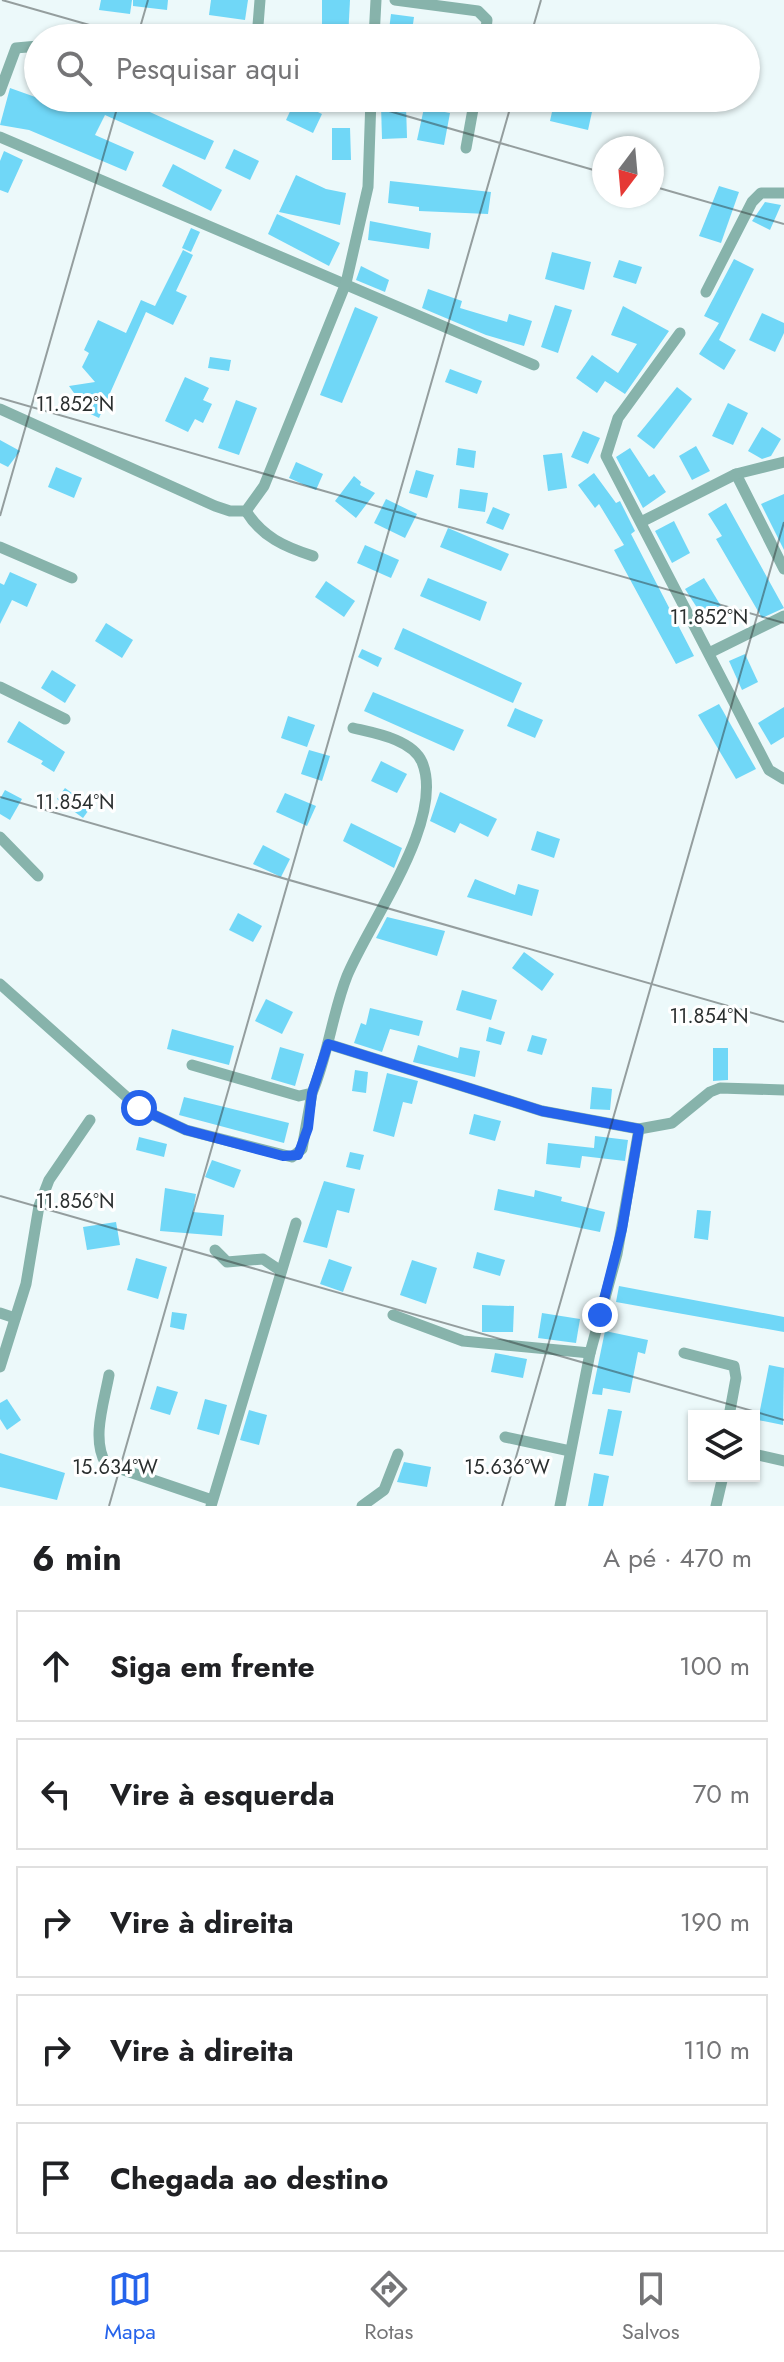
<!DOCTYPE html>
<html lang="pt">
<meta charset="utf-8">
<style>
:root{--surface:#fff;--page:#f2f2f2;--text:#202124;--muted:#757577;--line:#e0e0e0;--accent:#2563eb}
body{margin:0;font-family:Jost,sans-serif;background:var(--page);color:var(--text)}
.controls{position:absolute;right:24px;bottom:24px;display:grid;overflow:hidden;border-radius:0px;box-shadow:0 2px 6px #0004}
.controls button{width:72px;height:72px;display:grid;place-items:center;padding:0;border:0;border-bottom:2px solid var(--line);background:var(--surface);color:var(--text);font:40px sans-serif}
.compass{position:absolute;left:592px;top:136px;width:72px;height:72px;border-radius:50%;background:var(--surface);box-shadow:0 2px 6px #0004;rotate:196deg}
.stop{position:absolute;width:24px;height:24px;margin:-18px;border:6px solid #2563eb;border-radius:50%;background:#fff}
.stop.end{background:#2563eb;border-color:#fff;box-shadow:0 2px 8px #0008}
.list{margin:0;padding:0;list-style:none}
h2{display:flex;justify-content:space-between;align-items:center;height:104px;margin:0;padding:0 32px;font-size:34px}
h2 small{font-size:26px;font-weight:400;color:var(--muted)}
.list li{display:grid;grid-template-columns:52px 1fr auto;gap:24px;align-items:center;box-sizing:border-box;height:112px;margin:0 16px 16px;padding:0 16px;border:2px solid var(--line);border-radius:0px}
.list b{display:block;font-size:30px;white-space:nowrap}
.list em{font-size:26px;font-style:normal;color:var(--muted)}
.icon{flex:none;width:44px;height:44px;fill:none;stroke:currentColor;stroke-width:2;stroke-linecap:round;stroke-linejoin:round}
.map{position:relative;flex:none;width:784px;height:1506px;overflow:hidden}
.search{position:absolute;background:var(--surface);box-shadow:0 2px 6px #0004;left:24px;right:24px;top:24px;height:88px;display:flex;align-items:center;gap:20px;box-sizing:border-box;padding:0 28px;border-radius:44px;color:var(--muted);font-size:30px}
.sheet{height:744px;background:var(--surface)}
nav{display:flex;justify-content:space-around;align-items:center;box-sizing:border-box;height:112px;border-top:2px solid var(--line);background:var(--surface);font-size:22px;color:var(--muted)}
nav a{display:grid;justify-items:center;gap:4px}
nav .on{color:var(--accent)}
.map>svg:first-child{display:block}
</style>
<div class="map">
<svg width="784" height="1506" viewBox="0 0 784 1506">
<rect width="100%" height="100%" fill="#ecf9fa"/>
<g fill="#70d7f7">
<polygon points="101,0 132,0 130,14 99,10"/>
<polygon points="133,0 168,0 167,10 133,6"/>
<polygon points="211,0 248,0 245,20 209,15"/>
<polygon points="322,0 350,0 348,38 322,38"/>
<polygon points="391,14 414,17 411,38 388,38"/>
<polygon points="10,88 38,98 111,98 119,102 121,99 214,141 205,160 105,115 95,135 134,152 126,171 29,130 0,125"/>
<polygon points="483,98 522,98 520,112 482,105"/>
<polygon points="555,98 595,98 588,130 550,121"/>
<polygon points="295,101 322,114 313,133 286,120"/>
<polygon points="381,105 406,105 407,138 382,139"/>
<polygon points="424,108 450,113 444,145 417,140"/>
<polygon points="332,128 350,128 351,160 332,160"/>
<polygon points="234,149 259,161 250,180 225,168"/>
<polygon points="4,151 23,160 8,193 0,190 0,161"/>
<polygon points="173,164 222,190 211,211 162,186"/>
<polygon points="296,175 326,189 346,193 340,225 279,212"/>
<polygon points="390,181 491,192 488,214 419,211 419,207 388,203"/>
<polygon points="719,186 739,192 721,243 699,236"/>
<polygon points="765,202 781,205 770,230 752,221"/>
<polygon points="277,214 340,243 329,266 268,234"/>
<polygon points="370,221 431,233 429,249 368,240"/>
<polygon points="191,228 200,232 191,252 182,248"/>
<polygon points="183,250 193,255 176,291 187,296 173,325 146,312 99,418 76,407 79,400 69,386 95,382 82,367 89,353 84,350 98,320 126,333 141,300 155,306"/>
<polygon points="552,252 591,262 584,290 545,279"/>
<polygon points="734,259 754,269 719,340 736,350 724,370 699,354 719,323 704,316"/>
<polygon points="619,260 642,267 636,284 613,277"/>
<polygon points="361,266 389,280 385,292 356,280"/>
<polygon points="428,289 462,301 460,308 507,322 509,314 532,321 524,346 486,335 422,308"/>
<polygon points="555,305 572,310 558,353 541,347"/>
<polygon points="623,306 669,331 625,394 605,381 597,393 576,378 592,355 618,373 637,344 611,335"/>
<polygon points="355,307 378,317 342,403 320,395"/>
<polygon points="762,313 784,323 784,333 775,352 749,340"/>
<polygon points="210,357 231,360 229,371 208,368"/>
<polygon points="450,369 482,381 477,394 445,382"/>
<polygon points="185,377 209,388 203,400 212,404 203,423 195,419 188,432 165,421"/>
<polygon points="677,387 692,399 654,449 637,436"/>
<polygon points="236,400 257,408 239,455 218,448"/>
<polygon points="728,403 748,413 733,445 712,436"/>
<polygon points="762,427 781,439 771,456 762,459 748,451"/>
<polygon points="583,431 600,438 588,464 571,457"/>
<polygon points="0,440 20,451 8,467 0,463"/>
<polygon points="696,446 710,471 692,480 679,456"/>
<polygon points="458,448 476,451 474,468 456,465"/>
<polygon points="630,448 649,477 654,474 666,492 643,508 616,457"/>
<polygon points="562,453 567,488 548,491 543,455"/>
<polygon points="296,462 323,474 316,490 289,478"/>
<polygon points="56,467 82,478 74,498 48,487"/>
<polygon points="416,470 434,475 427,498 409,493"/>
<polygon points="594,473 616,503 620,501 635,531 631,534 694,656 676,664 614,550 624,545 599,504 595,508 578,485"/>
<polygon points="354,476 361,482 360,485 375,493 356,518 335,501"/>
<polygon points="460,489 488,493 485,512 458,508"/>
<polygon points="784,494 784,550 761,504"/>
<polygon points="386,499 417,514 405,538 374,523"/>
<polygon points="726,503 784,608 762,618 716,539 722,536 708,514"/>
<polygon points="493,507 510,514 503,530 486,523"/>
<polygon points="674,521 690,553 672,563 655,531"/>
<polygon points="448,528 509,554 501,571 440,547"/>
<polygon points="365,545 399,560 391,578 357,563"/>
<polygon points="10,572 37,584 27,607 12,600 0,624 0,583 4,585"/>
<polygon points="428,578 487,602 480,621 420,596"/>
<polygon points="704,578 721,606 703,617 685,589"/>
<polygon points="326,581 355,601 344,617 315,597"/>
<polygon points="106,623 133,640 122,658 95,641"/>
<polygon points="403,628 522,683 513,703 394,649"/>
<polygon points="362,649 382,658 378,667 358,657"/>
<polygon points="745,654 758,682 742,690 729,661"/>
<polygon points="52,670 76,685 65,703 41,688"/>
<polygon points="373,692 464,730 454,751 364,711"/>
<polygon points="719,704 756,769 736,779 698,715"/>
<polygon points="784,707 784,737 771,745 758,723"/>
<polygon points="515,708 543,720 535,738 507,726"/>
<polygon points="288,716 315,725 307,747 281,738"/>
<polygon points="19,721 65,752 54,772 41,764 43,761 7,742"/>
<polygon points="309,750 330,756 322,781 301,774"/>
<polygon points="381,761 407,774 397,793 371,781"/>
<polygon points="65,788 91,807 83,818 57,799"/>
<polygon points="5,790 22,799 10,820 0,814 0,799"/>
<polygon points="440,792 497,819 488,837 460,823 455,833 430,821"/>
<polygon points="285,793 316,806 307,826 276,812"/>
<polygon points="351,823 402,848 394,868 343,841"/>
<polygon points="537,831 560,839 554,858 531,850"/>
<polygon points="263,845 290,859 281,877 253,864"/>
<polygon points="475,879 515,895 518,884 539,890 532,916 467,897"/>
<polygon points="238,913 262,926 253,942 229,930"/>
<polygon points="387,917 445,931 437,956 376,938"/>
<polygon points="524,952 554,974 542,991 512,968"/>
<polygon points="462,990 497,1000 491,1020 456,1010"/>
<polygon points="266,999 293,1012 282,1034 255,1021"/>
<polygon points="370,1008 423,1021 419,1036 390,1029 382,1052 354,1043 361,1023 366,1025"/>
<polygon points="489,1027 505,1032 501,1045 486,1041"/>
<polygon points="172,1029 234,1046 229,1065 167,1049"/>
<polygon points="532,1035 547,1039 542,1055 527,1051"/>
<polygon points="418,1045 458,1058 460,1047 480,1051 475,1077 413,1062"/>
<polygon points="280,1047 304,1054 295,1086 271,1079"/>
<polygon points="713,1048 728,1048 728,1080 713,1081"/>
<polygon points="355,1070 368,1072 366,1093 352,1091"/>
<polygon points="387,1073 418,1081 412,1104 403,1102 394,1137 373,1131"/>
<polygon points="592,1087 612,1089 610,1110 590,1109"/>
<polygon points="184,1097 289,1123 284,1143 179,1115"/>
<polygon points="474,1114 501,1121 495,1141 469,1134"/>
<polygon points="595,1136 628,1140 625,1161 582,1156 580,1168 546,1164 548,1143 594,1148"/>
<polygon points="139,1137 167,1144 164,1157 136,1150"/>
<polygon points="350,1152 364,1155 360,1170 346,1167"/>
<polygon points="212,1160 241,1170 234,1188 205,1177"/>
<polygon points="324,1181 355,1189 349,1213 337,1210 327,1248 303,1242"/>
<polygon points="165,1188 196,1194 193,1212 224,1215 222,1236 160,1231"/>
<polygon points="498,1189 534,1197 535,1190 562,1197 561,1201 605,1212 600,1232 494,1210"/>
<polygon points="697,1210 711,1211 708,1240 694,1238"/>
<polygon points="116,1222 120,1245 87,1250 83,1227"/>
<polygon points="477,1252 505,1260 500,1276 473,1268"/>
<polygon points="136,1258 167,1267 158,1299 127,1290"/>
<polygon points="329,1259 352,1267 343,1292 320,1284"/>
<polygon points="412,1260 437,1268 426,1304 400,1295"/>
<polygon points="619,1286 784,1317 784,1332 616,1302"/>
<polygon points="482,1305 514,1306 513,1332 482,1332"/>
<polygon points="172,1312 187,1314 184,1330 170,1327"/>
<polygon points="542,1313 580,1319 576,1343 538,1338"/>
<polygon points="605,1331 648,1340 645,1354 638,1352 630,1393 603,1388 602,1395 592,1394"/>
<polygon points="495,1353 527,1359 523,1378 491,1372"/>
<polygon points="769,1365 784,1368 783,1425 758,1420"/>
<polygon points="157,1386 178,1392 170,1415 150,1409"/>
<polygon points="7,1399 21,1420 7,1430 0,1419 0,1403"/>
<polygon points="205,1399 227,1405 219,1435 197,1429"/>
<polygon points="608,1409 622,1411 613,1456 599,1454"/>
<polygon points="249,1410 267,1415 259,1445 240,1440"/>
<polygon points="0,1453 65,1473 57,1500 0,1487"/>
<polygon points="404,1462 431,1467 427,1487 397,1482"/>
<polygon points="594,1473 609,1476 603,1506 588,1506"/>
</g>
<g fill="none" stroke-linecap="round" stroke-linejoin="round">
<g stroke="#87b3ab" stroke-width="11">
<polyline points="395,0 478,11 487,20 485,38"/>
<polyline points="257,38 260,0"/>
<polyline points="374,38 376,0"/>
<polyline points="0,91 16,48 38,46"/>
<polyline points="214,98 238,105 250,98"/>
<polyline points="0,137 534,365"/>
<polyline points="466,148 475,98"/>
<polyline points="706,292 752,202 761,193 784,193"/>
<polyline points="680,333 618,418 606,456 769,770 784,779"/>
<polyline points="0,409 215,506 230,511 246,511 264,486 346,283 368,187 371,98"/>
<polyline points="736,474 784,569"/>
<path d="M246,511C262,537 285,547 313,556"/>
<polyline points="641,522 736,474 784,462"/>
<polyline points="0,547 72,578"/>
<polyline points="709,653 784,616"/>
<polyline points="0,687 65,719"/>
<polyline points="0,837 38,876"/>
<polyline points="0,984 139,1108 186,1130 292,1157 302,1149 312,1093"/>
<polyline points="328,1044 542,1111 639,1129 672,1123 710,1092 720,1088 784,1090"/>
<path d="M192,1065L299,1096L312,1093C328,1056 332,1014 347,976C369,922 446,820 422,762C412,739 374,733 353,728"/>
<polyline points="215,1250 227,1262 263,1259 281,1271"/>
<polyline points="0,1313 15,1318"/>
<polyline points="393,1315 463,1341 590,1353"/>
<polyline points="684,1353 734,1366 736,1378 729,1416"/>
<polyline points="0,1367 26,1284 39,1206 49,1180 90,1120"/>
<path d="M109,1375C104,1403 91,1439 106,1464L212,1500"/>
<polyline points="505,1437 570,1451"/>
<polyline points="754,1454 784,1461"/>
<polyline points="211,1506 296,1223"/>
<polyline points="362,1506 384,1490 398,1454"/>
<polyline points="560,1506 590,1353 617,1254 639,1129"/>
<polyline points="716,1506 723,1476"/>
</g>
</g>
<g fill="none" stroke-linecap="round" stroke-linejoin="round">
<polyline stroke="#2563eb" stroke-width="10" points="139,1108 186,1130 283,1156 298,1155 308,1128 312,1093 328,1044 542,1111 639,1129 622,1229 600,1315"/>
</g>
<path fill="none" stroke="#2a2f2f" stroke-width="2" stroke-opacity="0.45" d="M2,0L135,38M137,38L148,0M530,38L541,0M344,98L604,173M652,186L784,224M0,398L784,623M0,516L120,98M0,797L784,1022M0,1196L784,1420M109,1506L513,98M502,1506L784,522"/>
<g font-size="20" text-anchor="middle" fill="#2a2f2f" stroke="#fff" stroke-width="6" stroke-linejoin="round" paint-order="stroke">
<text x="75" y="411">11.852°N</text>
<text x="709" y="624">11.852°N</text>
<text x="75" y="809">11.854°N</text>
<text x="709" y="1023">11.854°N</text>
<text x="75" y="1208">11.856°N</text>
<text x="115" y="1474">15.634°W</text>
<text x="507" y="1474">15.636°W</text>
</g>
</svg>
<div class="controls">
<button><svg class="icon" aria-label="layers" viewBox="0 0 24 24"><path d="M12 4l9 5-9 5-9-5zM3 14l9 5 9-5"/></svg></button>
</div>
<svg class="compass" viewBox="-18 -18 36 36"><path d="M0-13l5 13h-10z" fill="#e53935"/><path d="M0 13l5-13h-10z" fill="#757577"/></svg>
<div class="stop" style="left:139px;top:1108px"></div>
<div class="stop end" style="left:600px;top:1315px"></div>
<div class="search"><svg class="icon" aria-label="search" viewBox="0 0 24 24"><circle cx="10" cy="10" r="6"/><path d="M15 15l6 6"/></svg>Pesquisar aqui</div>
</div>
<section class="sheet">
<h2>6 min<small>A pé · 470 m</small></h2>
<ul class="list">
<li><svg class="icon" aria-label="ahead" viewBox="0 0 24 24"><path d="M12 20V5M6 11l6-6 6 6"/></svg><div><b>Siga em frente</b></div><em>100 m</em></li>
<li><svg class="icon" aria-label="left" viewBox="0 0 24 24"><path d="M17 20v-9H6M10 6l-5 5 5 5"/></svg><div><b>Vire à esquerda</b></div><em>70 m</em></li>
<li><svg class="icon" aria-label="right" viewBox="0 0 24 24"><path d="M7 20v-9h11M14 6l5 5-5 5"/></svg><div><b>Vire à direita</b></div><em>190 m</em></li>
<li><svg class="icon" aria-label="right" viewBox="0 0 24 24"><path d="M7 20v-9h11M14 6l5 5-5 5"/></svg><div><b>Vire à direita</b></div><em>110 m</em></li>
<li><svg class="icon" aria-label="arrive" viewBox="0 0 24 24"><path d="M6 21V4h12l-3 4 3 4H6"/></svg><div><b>Chegada ao destino</b></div></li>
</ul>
</section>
<nav>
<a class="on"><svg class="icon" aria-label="map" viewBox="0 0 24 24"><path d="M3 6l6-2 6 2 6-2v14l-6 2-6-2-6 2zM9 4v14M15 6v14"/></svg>Mapa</a>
<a><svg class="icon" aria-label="directions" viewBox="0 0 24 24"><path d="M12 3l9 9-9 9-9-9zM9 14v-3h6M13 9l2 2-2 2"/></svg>Rotas</a>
<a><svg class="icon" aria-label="saved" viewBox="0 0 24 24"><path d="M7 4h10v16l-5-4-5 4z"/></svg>Salvos</a>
</nav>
